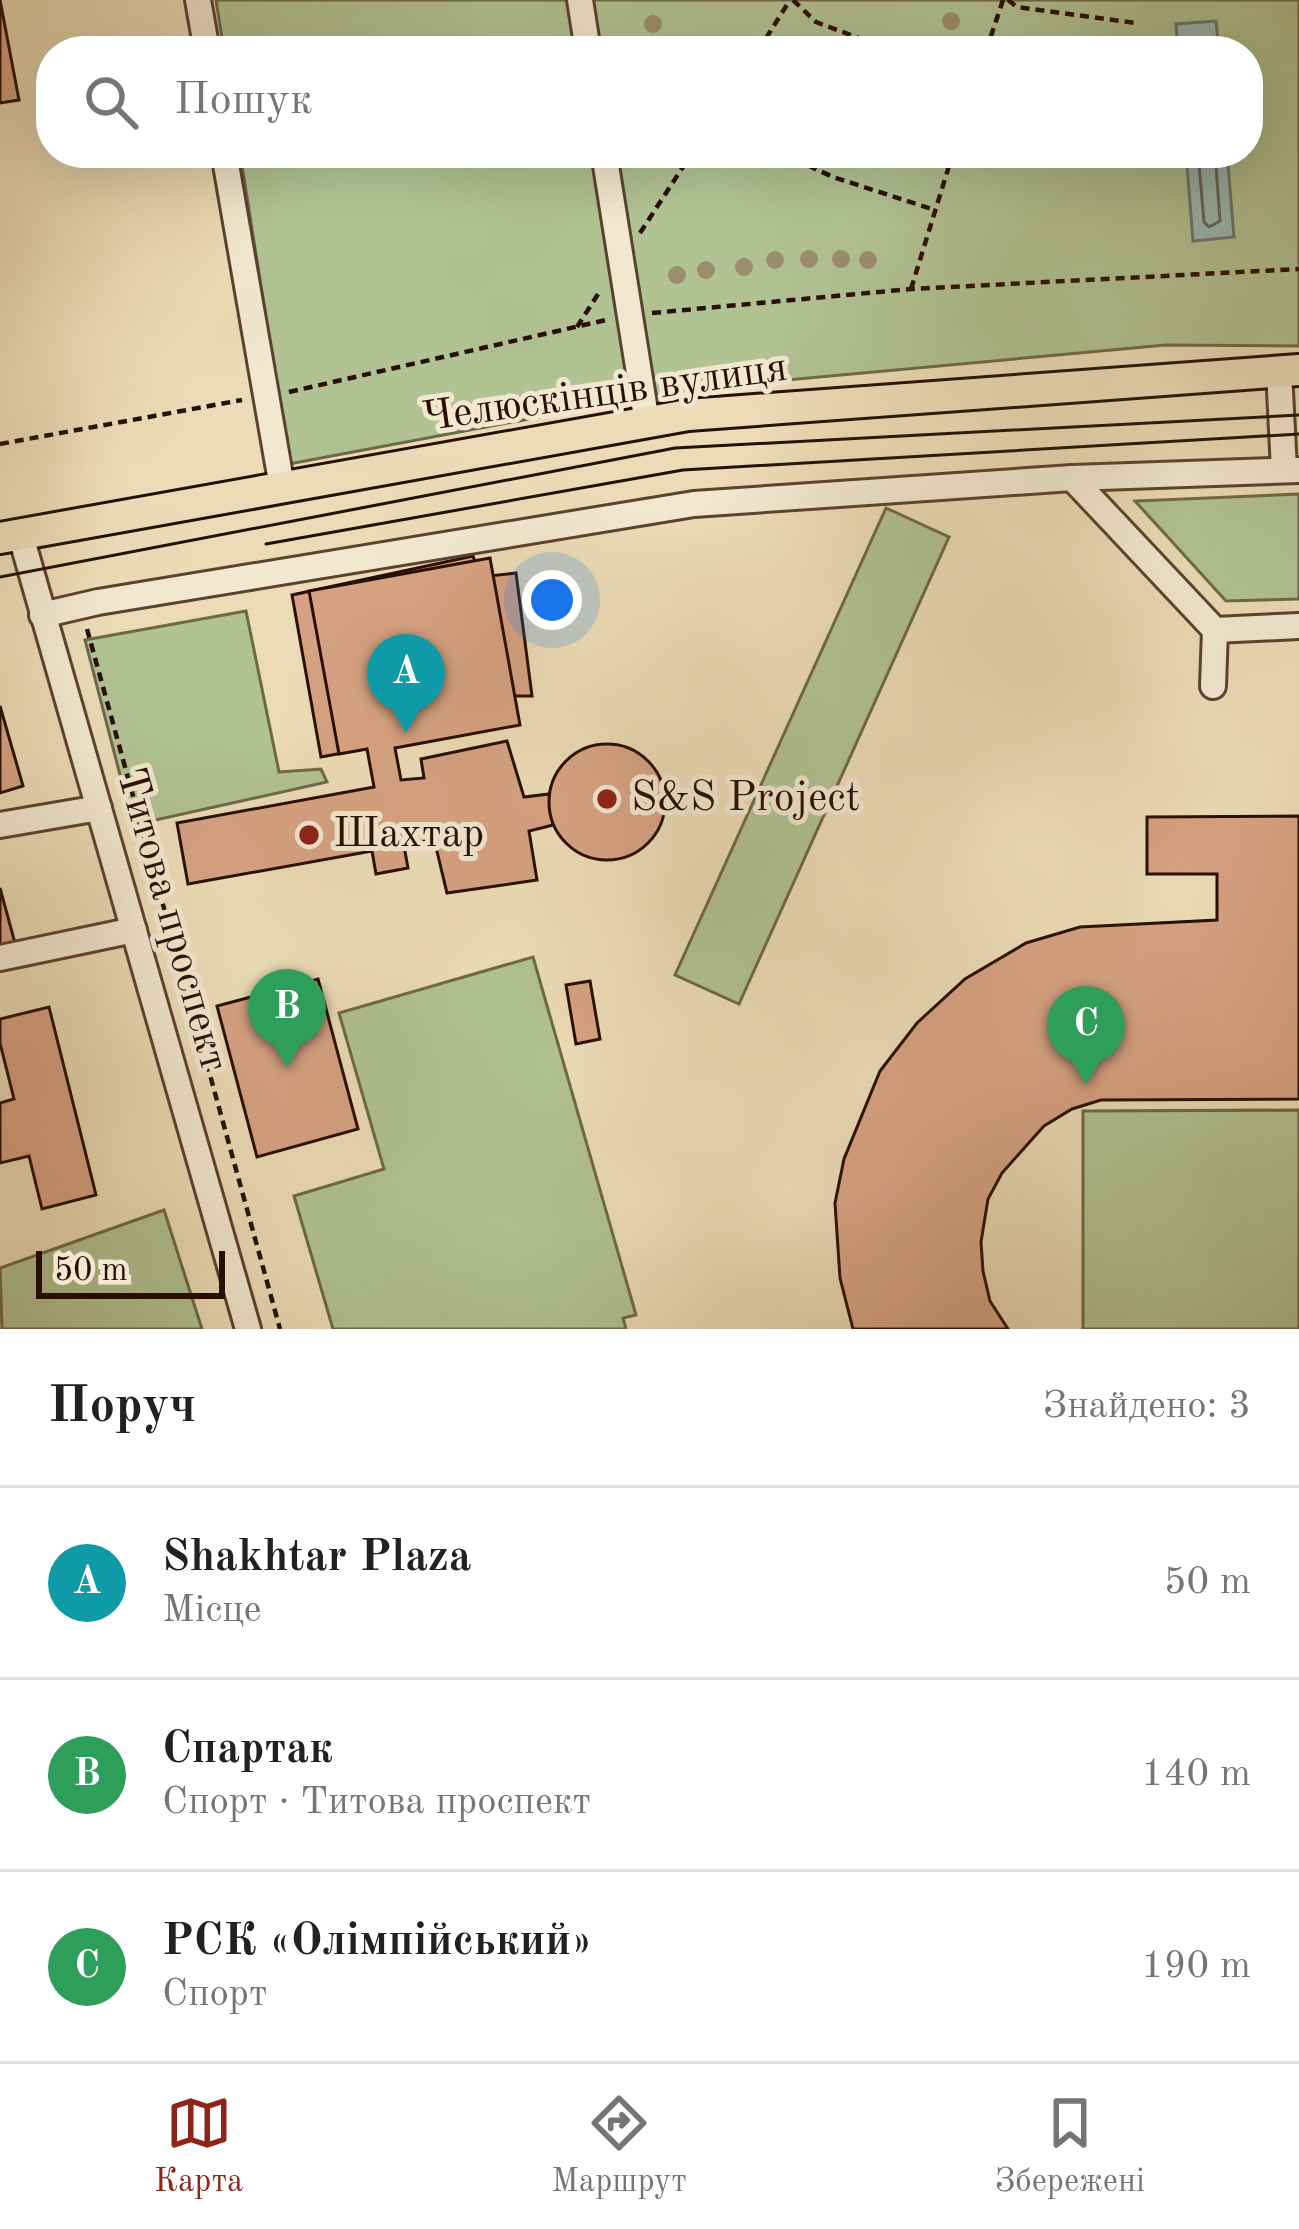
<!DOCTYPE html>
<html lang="uk">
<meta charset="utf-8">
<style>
:root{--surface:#fff;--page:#f6f6f6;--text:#202124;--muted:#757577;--line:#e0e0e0;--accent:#8f2418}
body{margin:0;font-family:"Old Standard TT",serif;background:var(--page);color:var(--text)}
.scale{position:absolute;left:36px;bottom:30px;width:189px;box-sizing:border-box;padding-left:12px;border:6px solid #290e01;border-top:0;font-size:33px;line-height:42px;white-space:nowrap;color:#290e01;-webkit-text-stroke:9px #f2e8d0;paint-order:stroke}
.you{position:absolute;left:552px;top:600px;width:42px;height:42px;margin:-30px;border:9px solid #fff;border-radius:50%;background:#1a73e8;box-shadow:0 0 0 18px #1a73e833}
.badge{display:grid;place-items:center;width:78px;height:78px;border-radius:50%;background:var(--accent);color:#fff;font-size:39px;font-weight:700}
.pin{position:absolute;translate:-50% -99px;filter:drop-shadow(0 3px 6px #0008)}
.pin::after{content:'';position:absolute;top:63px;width:42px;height:36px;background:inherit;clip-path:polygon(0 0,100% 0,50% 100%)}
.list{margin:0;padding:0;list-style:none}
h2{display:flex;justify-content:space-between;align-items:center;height:156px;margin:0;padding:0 48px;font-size:51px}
h2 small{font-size:39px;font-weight:400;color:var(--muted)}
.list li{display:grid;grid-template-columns:78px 1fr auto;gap:36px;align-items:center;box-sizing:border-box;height:192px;padding:0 48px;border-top:3px solid var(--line)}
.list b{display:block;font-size:45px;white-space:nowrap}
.list p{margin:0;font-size:39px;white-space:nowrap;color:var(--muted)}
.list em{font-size:39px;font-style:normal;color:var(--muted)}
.icon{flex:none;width:66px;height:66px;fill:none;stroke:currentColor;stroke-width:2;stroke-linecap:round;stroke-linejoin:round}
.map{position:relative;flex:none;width:1299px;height:1329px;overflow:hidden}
.search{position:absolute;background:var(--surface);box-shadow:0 12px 48px #0002;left:36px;right:36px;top:36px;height:132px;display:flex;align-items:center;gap:30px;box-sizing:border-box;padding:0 42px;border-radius:48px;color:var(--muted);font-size:45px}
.sheet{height:732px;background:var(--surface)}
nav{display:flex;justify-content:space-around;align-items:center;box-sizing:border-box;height:168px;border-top:3px solid var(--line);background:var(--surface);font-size:33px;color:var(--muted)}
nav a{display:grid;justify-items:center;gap:6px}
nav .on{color:var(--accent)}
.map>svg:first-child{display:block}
</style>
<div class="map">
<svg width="1299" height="1329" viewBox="0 0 1299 1329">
<rect width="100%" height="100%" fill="#ebdcb7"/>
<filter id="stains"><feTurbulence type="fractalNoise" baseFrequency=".00167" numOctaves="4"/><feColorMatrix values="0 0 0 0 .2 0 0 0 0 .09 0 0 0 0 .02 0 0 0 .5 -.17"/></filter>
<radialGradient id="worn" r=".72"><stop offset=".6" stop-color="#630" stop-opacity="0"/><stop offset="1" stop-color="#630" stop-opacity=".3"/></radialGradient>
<g fill="#b1c293" stroke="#6d684a" stroke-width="3">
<polygon points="216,0 1299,0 1299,346 1166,345 689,389 289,464 240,153 1248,153 1248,51 224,51"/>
<polygon points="1299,494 1299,599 1226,601 1135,501"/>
<polygon points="886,508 949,537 739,1004 675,975"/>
<polygon points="246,611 279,772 321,769 327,782 133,825 85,640"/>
<polygon points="533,957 636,1315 623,1318 626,1329 333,1329 294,1196 384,1169 339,1013"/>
<polygon points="1299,1110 1299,1329 1083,1329 1083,1111"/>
<polygon points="164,1210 202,1329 2,1329 0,1268"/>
</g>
<g fill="#9abab6" stroke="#6d756e" stroke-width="3">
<polygon points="1216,21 1219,51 1178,51 1176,24"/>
<polygon points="1186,153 1227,153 1234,237 1193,241"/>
</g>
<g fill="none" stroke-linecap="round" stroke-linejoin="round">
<polyline stroke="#62645c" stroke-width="3" points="1198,153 1204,222 1209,227 1220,221 1215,153"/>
</g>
<g fill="#d6a283" stroke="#290e01" stroke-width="3">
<polygon points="0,0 19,100 0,103"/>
<polygon points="473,556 480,577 516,573 532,696 502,696 506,723 321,757 292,595"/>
<polygon points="490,558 520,725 395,748 401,780 424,778 421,759 507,741 524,797 549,794 553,825 529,831 537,880 447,893 434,839 404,846 408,868 376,874 372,851 188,884 177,823 374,787 367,749 339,754 309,591"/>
<polygon points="0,706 23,786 0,793"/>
<circle cx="607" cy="802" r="58"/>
<polygon points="1299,816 1299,1099 1101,1100 1072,1109 1044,1126 1002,1173 988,1199 981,1242 983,1271 990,1301 1008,1329 853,1329 840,1278 835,1203 844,1159 880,1071 917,1023 965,979 1026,943 1080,927 1217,920 1217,874 1147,874 1147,817"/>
<polygon points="0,888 15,943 0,947"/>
<polygon points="318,979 358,1129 257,1157 217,1006"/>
<polygon points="590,981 600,1039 576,1044 566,985"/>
<polygon points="49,1007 96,1195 42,1209 29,1156 0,1163 0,1103 14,1099 0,1043 0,1019"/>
</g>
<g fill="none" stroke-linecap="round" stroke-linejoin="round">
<defs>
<g id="minor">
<polyline points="198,0 207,51"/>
<polyline points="580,0 588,51"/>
<polyline points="224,153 282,487"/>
<polyline points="604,153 647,423"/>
<polyline points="1279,371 1284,470"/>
<polyline points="1072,478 1215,630 1299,626"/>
<polyline points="20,533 248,1329"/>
<polyline points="42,615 98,602 694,504 1072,478 1299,470"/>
<polyline points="1213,686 1215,630"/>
<polyline points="0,825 99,808"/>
<polyline points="0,958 134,930"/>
</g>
<polyline id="major" points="0,538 688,415 1299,370"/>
</defs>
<use href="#minor" stroke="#5a422e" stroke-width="30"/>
<use href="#major" stroke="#290e01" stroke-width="36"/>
<g stroke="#290e01" stroke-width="4.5" stroke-dasharray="9 6" stroke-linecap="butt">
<polyline points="793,0 816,22 872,43 881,51"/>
<polyline points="1008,0 1017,7 1136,23"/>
<polyline points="758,51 790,0"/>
<polyline points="986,51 1003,0"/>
<polyline points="781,153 833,177 935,210"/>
<polyline points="640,233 692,153"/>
<polyline points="911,289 953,153"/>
<polyline points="652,313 911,289 1299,269"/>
<polyline points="577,327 600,291"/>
<polyline points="289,392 606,320"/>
<polyline points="0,444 242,400"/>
<polyline points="87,629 280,1329"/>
</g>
<use href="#minor" stroke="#f2e8d0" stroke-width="24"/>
<use href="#major" stroke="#ebdcb7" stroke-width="30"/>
<g stroke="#290e01" stroke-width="3">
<polyline points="266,544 683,470 1299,434"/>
<polyline points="0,577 675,448 1299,415"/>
</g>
</g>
<g fill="#9b8d6f">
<circle cx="951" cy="21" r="9"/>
<circle cx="653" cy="24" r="9"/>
<circle cx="809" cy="259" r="9"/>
<circle cx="841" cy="259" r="9"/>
<circle cx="775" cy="260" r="9"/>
<circle cx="868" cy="260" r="9"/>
<circle cx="744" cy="267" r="9"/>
<circle cx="706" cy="270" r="9"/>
<circle cx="677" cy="275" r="9"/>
</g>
<g fill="#8f2418" stroke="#f2e8d0" stroke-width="4.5">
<circle cx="607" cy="799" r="12"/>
<circle cx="309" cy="835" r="12"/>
</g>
<g text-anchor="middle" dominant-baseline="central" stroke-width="10" stroke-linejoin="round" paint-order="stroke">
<g font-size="42" fill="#290e01" stroke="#f2e8d0">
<text transform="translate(605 394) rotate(-8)">Челюскінців вулиця</text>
<text transform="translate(171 920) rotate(74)">Титова проспект</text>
</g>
<g font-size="42" fill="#290e01" stroke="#f2e8d0" text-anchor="start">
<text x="631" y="799">S&amp;S Project</text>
<text x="333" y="835">Шахтар</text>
</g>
</g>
<rect width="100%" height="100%" filter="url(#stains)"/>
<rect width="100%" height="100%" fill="url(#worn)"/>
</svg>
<div class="scale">50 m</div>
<div class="you"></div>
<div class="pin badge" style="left:406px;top:733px;background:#0f9aa8">A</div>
<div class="pin badge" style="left:287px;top:1068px;background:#2e9e5b">B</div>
<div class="pin badge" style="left:1086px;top:1085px;background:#2e9e5b">C</div>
<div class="search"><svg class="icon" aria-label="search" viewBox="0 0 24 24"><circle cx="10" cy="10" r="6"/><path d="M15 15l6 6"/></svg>Пошук</div>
</div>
<section class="sheet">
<h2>Поруч<small>Знайдено: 3</small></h2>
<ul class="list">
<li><span class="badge" style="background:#0f9aa8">A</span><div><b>Shakhtar Plaza</b><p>Місце</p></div><em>50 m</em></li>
<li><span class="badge" style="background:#2e9e5b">B</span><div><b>Спартак</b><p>Спорт · Титова проспект</p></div><em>140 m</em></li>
<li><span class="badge" style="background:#2e9e5b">C</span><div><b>РСК «Олімпійський»</b><p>Спорт</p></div><em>190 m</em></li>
</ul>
</section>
<nav>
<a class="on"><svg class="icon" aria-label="map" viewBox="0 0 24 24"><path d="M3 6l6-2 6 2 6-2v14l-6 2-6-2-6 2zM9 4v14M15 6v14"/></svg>Карта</a>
<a><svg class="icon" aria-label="directions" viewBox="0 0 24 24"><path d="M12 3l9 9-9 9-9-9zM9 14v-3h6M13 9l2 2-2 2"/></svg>Маршрут</a>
<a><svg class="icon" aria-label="saved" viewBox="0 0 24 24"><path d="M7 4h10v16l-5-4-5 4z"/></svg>Збережені</a>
</nav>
